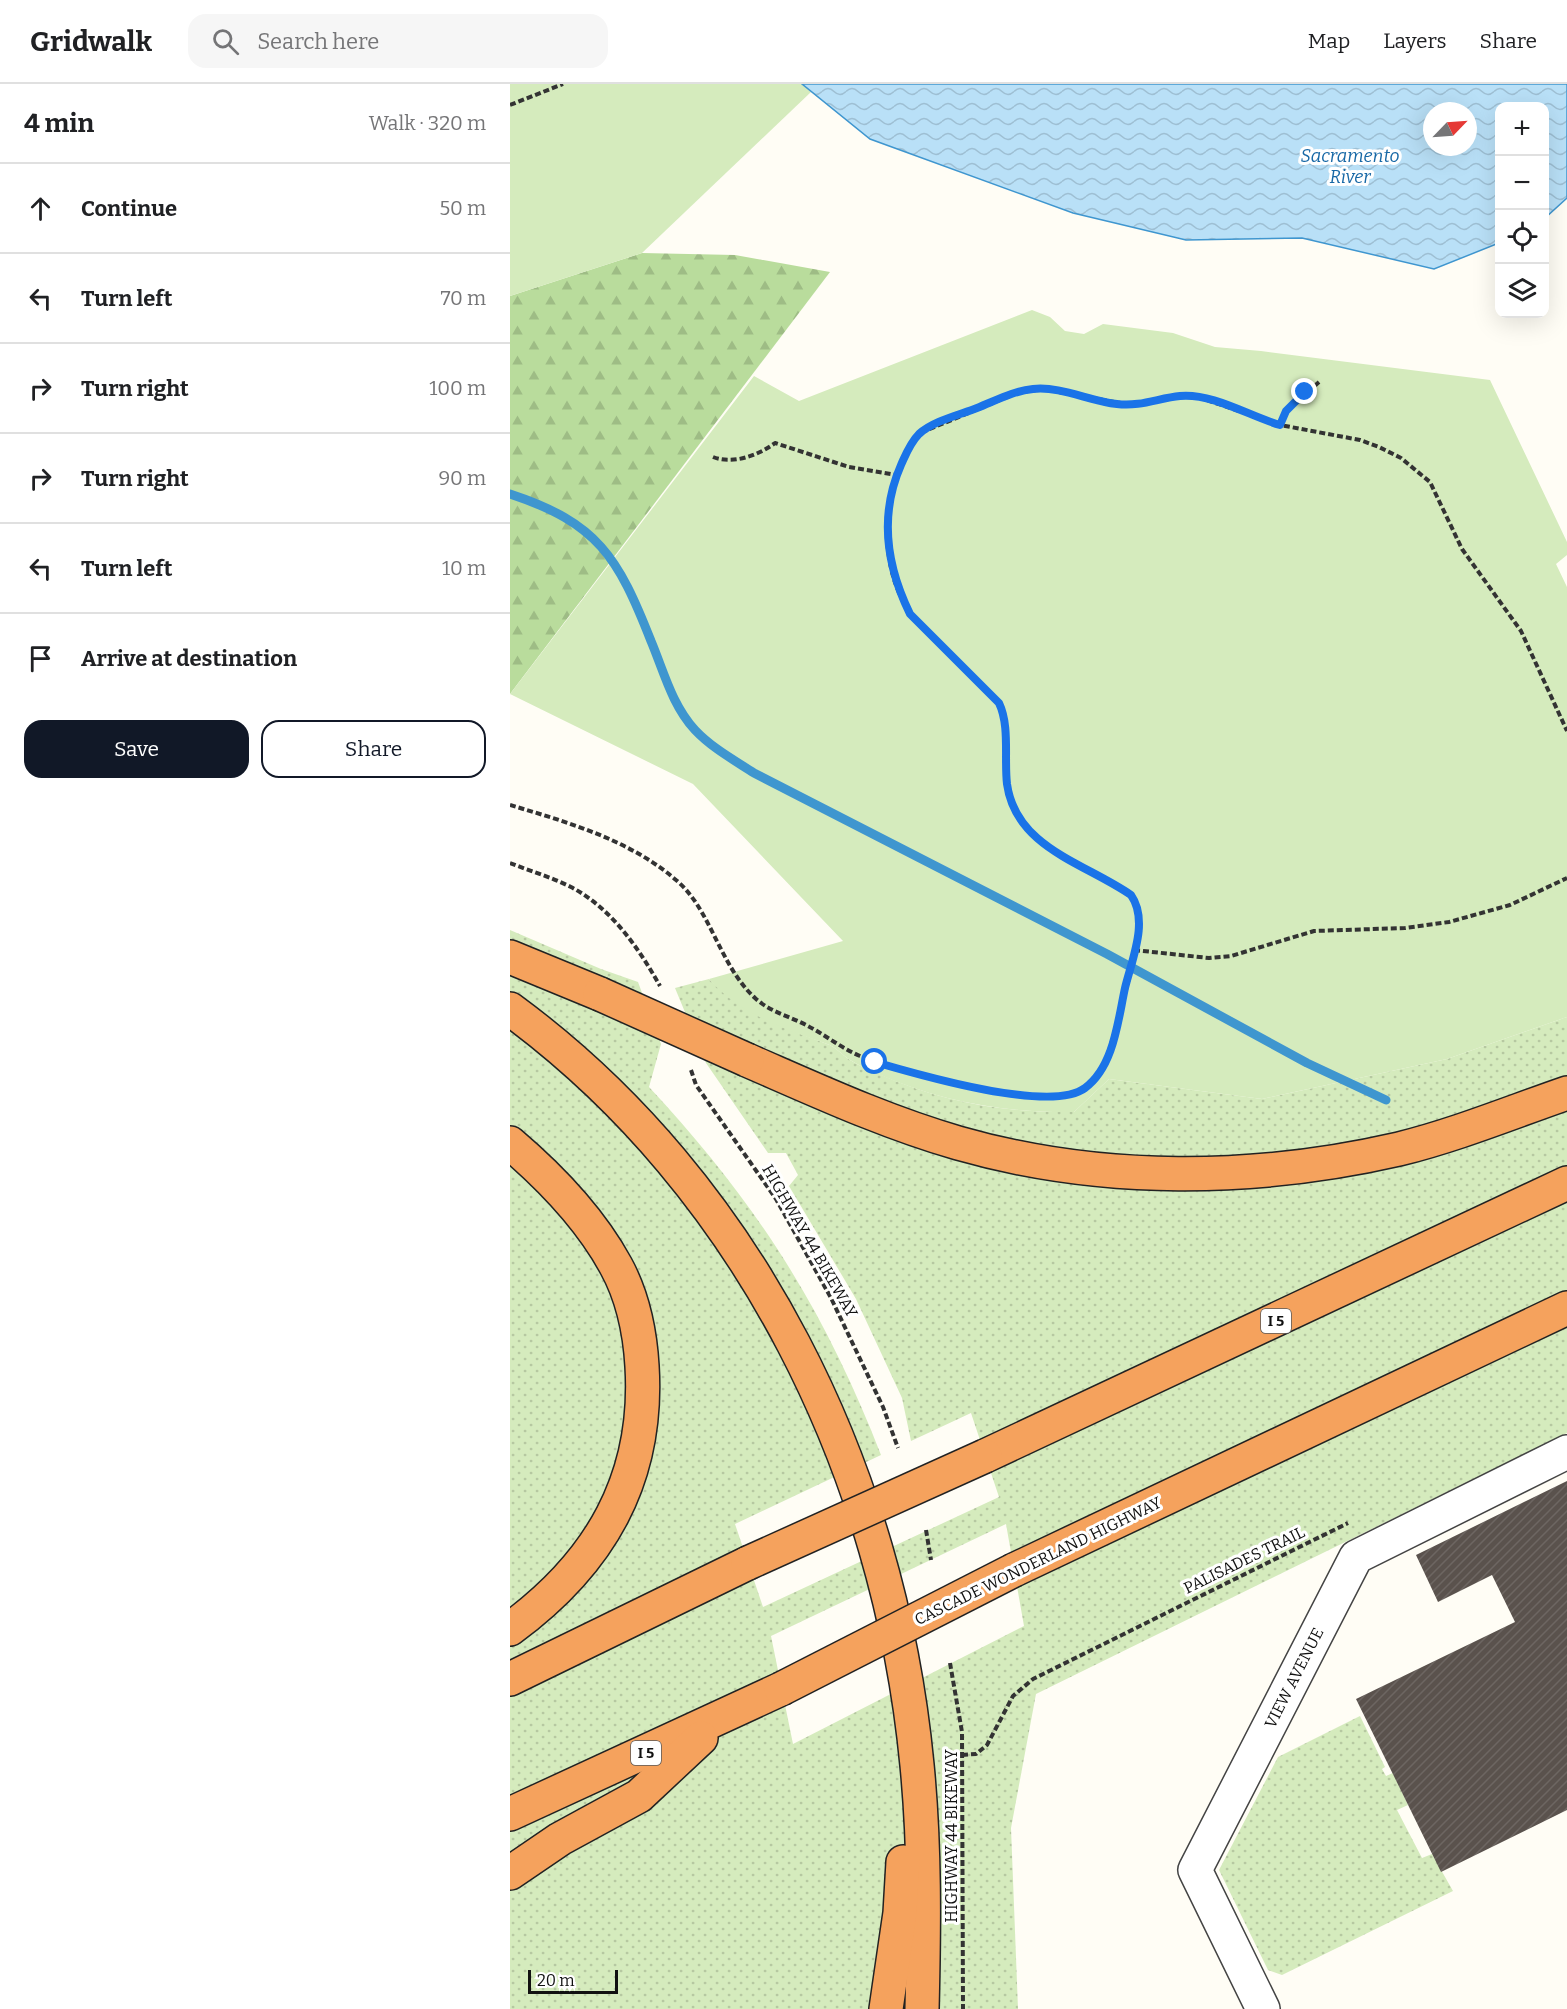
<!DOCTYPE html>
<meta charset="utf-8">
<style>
:root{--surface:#fff;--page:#f6f6f6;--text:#202124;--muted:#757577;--line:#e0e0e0;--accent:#111827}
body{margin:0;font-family:Bitter,serif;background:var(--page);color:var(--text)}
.controls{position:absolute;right:18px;top:18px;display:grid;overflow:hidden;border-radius:12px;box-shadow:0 6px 24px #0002}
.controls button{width:54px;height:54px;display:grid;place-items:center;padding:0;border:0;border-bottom:2px solid var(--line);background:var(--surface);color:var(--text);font:30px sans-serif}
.compass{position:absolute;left:913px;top:18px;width:54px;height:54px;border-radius:50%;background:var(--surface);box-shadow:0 6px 24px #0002;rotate:65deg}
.scale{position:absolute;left:18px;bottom:15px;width:90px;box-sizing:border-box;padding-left:6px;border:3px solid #111;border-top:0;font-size:16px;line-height:21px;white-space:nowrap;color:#111;-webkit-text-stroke:4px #fff;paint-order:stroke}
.stop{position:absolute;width:18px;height:18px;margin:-14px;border:4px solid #1a73e8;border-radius:50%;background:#fff}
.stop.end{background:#1a73e8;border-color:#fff;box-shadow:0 2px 6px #0008}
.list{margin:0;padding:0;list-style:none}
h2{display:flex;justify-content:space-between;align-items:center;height:78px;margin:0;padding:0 24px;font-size:26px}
h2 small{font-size:20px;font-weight:400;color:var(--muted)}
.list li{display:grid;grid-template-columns:39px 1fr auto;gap:18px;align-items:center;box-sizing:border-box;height:90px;padding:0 24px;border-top:2px solid var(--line)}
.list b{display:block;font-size:22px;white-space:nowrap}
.list em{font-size:20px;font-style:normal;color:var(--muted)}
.actions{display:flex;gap:12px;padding:18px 24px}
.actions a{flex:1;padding:14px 0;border:2px solid var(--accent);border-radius:18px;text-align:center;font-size:21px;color:var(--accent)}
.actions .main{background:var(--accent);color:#fff}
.icon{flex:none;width:33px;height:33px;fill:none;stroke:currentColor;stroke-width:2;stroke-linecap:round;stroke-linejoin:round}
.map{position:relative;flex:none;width:1057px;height:1925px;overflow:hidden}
header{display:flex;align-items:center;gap:36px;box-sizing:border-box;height:84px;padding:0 30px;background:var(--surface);border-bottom:2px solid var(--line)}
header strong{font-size:28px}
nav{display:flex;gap:33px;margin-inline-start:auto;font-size:21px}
.search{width:420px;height:54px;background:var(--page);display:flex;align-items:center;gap:15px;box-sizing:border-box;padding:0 21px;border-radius:18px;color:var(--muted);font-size:22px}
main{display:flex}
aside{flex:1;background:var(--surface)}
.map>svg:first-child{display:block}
</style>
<header>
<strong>Gridwalk</strong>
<div class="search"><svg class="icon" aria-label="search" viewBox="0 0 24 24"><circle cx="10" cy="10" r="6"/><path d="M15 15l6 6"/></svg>Search here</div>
<nav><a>Map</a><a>Layers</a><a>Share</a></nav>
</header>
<main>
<aside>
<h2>4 min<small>Walk · 320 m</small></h2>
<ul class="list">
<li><svg class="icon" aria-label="ahead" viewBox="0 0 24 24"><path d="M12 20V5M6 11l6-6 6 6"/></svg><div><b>Continue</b></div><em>50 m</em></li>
<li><svg class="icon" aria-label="left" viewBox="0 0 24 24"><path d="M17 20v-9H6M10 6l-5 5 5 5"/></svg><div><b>Turn left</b></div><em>70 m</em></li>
<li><svg class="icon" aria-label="right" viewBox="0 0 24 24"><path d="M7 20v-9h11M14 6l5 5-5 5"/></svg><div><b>Turn right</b></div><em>100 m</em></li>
<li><svg class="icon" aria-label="right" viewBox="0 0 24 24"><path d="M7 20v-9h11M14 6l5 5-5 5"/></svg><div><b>Turn right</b></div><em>90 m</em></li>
<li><svg class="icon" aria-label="left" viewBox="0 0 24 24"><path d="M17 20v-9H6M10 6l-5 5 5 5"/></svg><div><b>Turn left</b></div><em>10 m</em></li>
<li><svg class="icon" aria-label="arrive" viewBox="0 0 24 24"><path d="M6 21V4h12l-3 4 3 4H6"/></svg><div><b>Arrive at destination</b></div></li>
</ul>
<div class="actions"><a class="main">Save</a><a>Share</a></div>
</aside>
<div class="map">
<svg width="1057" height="1925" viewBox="0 0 1057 1925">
<defs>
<pattern id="grass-dots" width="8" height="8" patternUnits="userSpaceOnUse" patternTransform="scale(1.5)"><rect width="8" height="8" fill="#d5ebbd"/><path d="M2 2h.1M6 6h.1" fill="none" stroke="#b6c8a1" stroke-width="1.8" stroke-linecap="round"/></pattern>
<pattern id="forest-firs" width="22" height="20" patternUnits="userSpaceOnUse" patternTransform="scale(1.5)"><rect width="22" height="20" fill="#b9dc9c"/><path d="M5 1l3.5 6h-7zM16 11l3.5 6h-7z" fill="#9ebc85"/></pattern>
<pattern id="water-waves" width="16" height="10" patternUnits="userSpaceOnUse" patternTransform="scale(1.5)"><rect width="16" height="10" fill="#b9e0f7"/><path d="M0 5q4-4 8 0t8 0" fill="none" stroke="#9ebfd3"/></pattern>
<pattern id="building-hatch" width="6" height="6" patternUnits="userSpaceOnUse" patternTransform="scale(1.5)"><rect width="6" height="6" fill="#5a524d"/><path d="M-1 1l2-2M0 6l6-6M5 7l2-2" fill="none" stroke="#6d6662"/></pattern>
</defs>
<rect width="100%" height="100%" fill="#fffdf5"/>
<g fill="url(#grass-dots)" fill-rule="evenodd">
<path d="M0,846L91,885L128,898L151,960L139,1003C246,1118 314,1224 371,1371L225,1440L253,1523L489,1413L461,1329L401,1357L392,1314L346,1215L279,1102L288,1091L276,1069H258L196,979L165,904L199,895C232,929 274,944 317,960C326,963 332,971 340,976C348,981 359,986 369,990C432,1018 494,1029 564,1028L599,995L752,1015L937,975L1057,933V1349L526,1610L501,1744L508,1925H0ZM496,1440L514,1542L283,1660L261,1552Z"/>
<polygon points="850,1632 875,1683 872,1685 876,1692 883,1689 898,1721 887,1726 912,1774 922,1770 943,1807 772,1891 758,1886 709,1786 768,1673"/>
</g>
<polygon fill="url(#forest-firs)" points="132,169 225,171 320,188 0,610 0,212"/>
<g fill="#d5ebbd">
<polygon points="0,0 292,0 301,8 132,169 0,212"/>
<path d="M522,226L540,233L555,247L574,250L593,240L663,249L705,263L751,267L980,296L1057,458V471L1046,480L1057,503V933L937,975L752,1015L599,995L564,1028C495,1029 432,1018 368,990C359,986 348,981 340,976C332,971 326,963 317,960C275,945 229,930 199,895L333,857L183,700L0,610L244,292L289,317Z"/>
</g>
<path fill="url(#water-waves)" stroke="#3f96cf" stroke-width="1.5" fill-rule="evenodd" d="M292,0H1057V114L1035,134L1034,22H990L989,159L924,185L792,154L676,156L563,129L360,55ZM922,27H958V63H922Z"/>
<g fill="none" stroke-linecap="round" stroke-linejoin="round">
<path stroke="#3f96cf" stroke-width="9" d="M0,410C88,439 108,473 141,557C154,588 162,621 185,646C202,664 224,676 244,689L597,870L797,979L876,1016"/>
</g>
<polygon fill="url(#building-hatch)" points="1057,1397 1057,1726 931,1788 846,1615 1005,1538 982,1491 928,1518 906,1471"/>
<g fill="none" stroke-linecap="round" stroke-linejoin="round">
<defs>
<polyline id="minor" points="753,1925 685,1786 846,1473 1057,1368"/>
<g id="motorway">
<polyline points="0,873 90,910"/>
<path d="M0,925C241,1102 379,1388 407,1681C415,1762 414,1844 412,1925"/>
<path d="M237,976C306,1006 375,1038 448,1059C591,1100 745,1098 889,1065C946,1051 1002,1028 1057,1009"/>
<path d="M0,1059C40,1093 81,1136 106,1182C123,1213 130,1248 132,1282C139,1395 90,1479 0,1545"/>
<polyline points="475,1372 1057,1099"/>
<polyline points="504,1486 1057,1224"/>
<polyline points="0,1595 238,1479"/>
<polyline points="0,1730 271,1605"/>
<polyline points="0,1789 50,1755 129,1712 191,1654"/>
<polyline points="376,1925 390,1829 393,1778"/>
</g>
</defs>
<use href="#minor" stroke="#444" stroke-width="36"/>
<use href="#motorway" stroke="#222" stroke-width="36"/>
<g stroke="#333" stroke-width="4" stroke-dasharray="6 3" stroke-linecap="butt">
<polyline points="0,21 53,0"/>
<polyline points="770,341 776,327 809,298"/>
<path d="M203,373C223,381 249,371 265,359L339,383L386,391"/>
<path d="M0,721C57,738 120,756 166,796C201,825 209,881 245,914C260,928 279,932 296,941C314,950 331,964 350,972C391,989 537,1028 574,1005C592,993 600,966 605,946C612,919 635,846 627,823C619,797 536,772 513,740C485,701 506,656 489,619C469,599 450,579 430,560C420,550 409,541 401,530C365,480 371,394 410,349L507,309L532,305L621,321L670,312L691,314L770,341L850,356L869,363L891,374L920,398L952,465L1011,547L1057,647"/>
<path d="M0,779C20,787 41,793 61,803C101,824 128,863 150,902"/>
<polyline points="624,866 699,874 721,872 804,847 895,844 939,838 1000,821 1057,794"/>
<polyline points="181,986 186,1001 266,1115 321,1214 373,1323 388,1364"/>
<polyline points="416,1446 421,1476"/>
<polyline points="440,1579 452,1648 453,1925"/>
<polyline points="452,1671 466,1670 477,1661 503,1612 523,1595 838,1439"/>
</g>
<use href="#minor" stroke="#fff" stroke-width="33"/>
<use href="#motorway" stroke="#f5a25d" stroke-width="33"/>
<defs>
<g id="motorway-bridge">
<polyline points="90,910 237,976"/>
<polyline points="238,1479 475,1372"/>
<polyline points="271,1605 504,1486"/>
</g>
</defs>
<use href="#motorway-bridge" stroke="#222" stroke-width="36" stroke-linecap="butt"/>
<use href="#motorway-bridge" stroke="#f5a25d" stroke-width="33"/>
</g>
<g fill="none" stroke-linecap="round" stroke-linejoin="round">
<path stroke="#1a73e8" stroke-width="8" d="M365,978C406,990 541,1030 575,1004C604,983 608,936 615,904C622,875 639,837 621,811C575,779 506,764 497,700C494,674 500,642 489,619L400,530C377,483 369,431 391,381C396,370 400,359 409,350C423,337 449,331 467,324C485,317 503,307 523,305C551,302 579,317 607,320C630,323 649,314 670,312C703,309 739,332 770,341L776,327L795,308"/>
</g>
<g text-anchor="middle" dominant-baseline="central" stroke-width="6" stroke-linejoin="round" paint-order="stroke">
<g fill="#fff" stroke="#585858" stroke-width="1.5">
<rect x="751" y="1225" width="30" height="24" rx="4.5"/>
<rect x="121" y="1657" width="30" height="24" rx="4.5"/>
</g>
<g font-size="15" font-weight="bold" fill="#111">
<text x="766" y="1237">I 5</text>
<text x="136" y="1669">I 5</text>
</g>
<g font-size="16" fill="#111" stroke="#fff">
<text transform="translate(300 1157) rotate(60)">HIGHWAY 44 BIKEWAY</text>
<text transform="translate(734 1476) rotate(-26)">PALISADES TRAIL</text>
<text transform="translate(528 1477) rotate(-26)">CASCADE WONDERLAND HIGHWAY</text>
<text transform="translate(784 1594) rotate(-63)">VIEW AVENUE</text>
<text transform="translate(441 1752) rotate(-90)">HIGHWAY 44 BIKEWAY</text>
</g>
<g font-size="18" font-style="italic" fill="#1768a6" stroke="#fff">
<text x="840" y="72">Sacramento<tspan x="840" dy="21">River</tspan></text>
</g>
</g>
</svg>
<div class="controls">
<button>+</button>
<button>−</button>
<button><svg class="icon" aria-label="locate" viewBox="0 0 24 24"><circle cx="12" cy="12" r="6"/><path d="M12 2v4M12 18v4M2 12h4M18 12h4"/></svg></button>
<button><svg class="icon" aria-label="layers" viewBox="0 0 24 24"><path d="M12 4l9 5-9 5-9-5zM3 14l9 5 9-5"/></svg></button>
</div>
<svg class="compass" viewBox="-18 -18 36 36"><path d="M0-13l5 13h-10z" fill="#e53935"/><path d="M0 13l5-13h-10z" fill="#757577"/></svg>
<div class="scale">20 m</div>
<div class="stop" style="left:365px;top:978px"></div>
<div class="stop end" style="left:795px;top:308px"></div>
</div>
</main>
